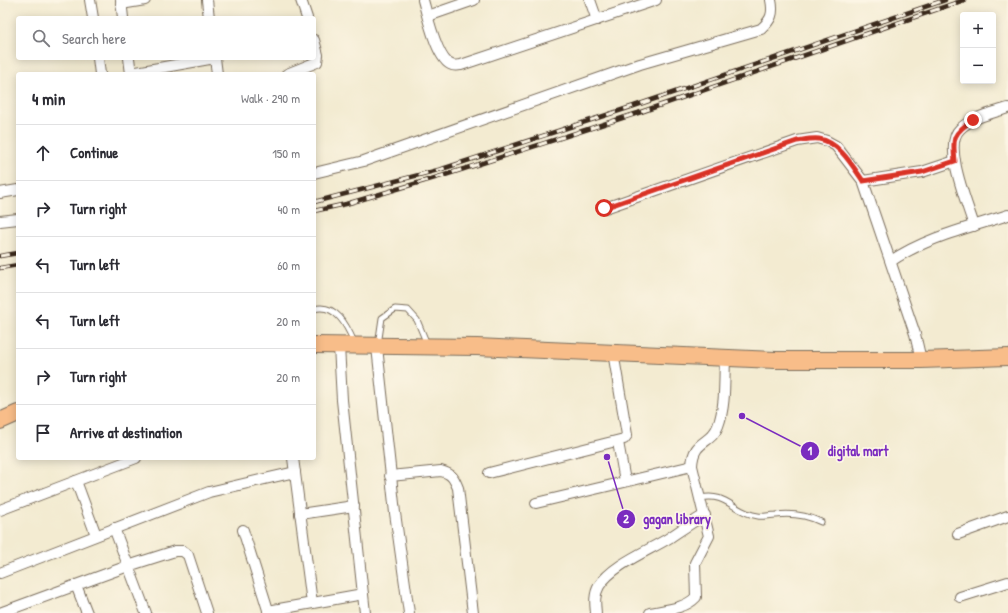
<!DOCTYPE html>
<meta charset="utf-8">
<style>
:root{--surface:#fff;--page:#f7f7f7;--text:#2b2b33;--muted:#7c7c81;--line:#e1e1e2}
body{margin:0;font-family:"Patrick Hand",sans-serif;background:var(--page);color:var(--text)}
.controls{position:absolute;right:12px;top:12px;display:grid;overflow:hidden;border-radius:4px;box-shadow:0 2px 10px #0003}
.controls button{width:36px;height:36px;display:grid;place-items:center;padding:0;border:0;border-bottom:1px solid var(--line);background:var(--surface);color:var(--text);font:20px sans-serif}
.stop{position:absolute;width:12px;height:12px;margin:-9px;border:3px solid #d93025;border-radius:50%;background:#fff}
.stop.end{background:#d93025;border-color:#fff;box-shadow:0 1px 4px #0008}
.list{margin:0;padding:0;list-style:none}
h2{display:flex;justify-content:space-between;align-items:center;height:52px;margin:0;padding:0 16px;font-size:17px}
h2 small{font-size:13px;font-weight:400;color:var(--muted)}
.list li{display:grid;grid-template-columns:26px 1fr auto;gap:12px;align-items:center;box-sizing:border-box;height:56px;padding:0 16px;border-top:1px solid var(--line)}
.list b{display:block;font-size:15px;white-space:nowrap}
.list em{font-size:13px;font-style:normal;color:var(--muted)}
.icon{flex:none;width:22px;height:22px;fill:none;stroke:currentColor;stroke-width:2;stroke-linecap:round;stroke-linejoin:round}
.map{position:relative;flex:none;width:1008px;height:613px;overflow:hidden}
.search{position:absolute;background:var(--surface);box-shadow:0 2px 10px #0003;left:16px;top:16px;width:300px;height:44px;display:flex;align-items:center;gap:10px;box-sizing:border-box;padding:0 14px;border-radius:4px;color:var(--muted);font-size:15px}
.panel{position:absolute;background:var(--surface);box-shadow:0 2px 10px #0003;left:16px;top:72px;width:300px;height:388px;border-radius:4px}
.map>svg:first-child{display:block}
</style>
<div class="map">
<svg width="1008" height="613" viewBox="0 0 1008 613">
<rect width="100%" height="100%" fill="#fcf5e5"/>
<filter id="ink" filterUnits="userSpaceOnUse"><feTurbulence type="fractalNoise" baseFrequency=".025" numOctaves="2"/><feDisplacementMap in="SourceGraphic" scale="8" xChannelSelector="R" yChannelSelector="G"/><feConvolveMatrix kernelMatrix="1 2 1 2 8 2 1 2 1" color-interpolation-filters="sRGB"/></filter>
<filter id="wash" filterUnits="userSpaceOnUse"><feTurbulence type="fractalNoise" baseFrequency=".012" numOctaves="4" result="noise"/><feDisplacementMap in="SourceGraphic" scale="16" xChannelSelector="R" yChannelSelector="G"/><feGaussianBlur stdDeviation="0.9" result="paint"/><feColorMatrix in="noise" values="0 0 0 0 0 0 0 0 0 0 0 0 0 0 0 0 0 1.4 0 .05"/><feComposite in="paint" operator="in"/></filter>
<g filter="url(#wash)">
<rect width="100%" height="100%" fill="#f3ebd1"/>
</g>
<g filter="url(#ink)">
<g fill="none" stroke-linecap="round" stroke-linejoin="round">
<defs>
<g id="service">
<path d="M314,309C336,303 347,326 354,342"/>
<polyline points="378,345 382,318 395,309 408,310 417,320 427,344"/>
<path d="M701,498C726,492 734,513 758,516C763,517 770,515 776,515C792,513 806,515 821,522"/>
</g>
<g id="minor">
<polyline points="90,0 93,18"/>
<polyline points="121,0 123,18"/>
<polyline points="207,0 209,18"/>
<polyline points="301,0 307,18"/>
<path d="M423,0C427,14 437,61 452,65C454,66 459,65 461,65L656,0"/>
<polyline points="590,0 597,20"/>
<polyline points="121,4 145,0"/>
<polyline points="428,16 474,0"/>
<polyline points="98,58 100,74"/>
<polyline points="129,58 131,74"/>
<polyline points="215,58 217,74"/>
<polyline points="131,73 215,58"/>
<polyline points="287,74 317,62 318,55 314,40"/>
<path d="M314,173L364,161L640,64L761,29C771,20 774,14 771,0"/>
<polyline points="863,181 922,172 955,161"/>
<polyline points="0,193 18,190"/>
<polyline points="605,208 797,141 817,138 827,141 836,146 863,181 915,334 921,360"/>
<polyline points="0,221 18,219"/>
<path d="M974,226C968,205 942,145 960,129C972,117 993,113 1008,108"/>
<path d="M891,261C927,237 968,228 1008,215"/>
<polyline points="339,346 342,400 365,613"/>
<polyline points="377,347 395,513 409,613"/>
<polyline points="618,442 625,481"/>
<polyline points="293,458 312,603"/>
<polyline points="489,473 624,439 627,435 613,352"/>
<path d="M390,476L441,471C452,474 454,478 458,488L473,613"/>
<polyline points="76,481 96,535"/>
<polyline points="536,503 692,466"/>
<polyline points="0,510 136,458"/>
<polyline points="300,514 354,506"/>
<polyline points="114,528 146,613"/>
<polyline points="243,530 269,613"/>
<polyline points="958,534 1008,516"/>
<polyline points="0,573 209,492 295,472"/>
<polyline points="76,585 87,613"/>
<polyline points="960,597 1008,582"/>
<polyline points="268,611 363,594"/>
<polyline points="0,613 128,566 175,551 183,551 188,555 207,613"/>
<path d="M596,613C595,603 594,595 599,586C612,565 648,551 669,538C681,530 692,522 705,515"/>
<path d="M650,613C665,610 685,609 696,597L695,563L709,536L692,466C693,439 711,445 718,426C726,405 724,379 725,357"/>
</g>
<g id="trunk">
<polyline points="314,345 477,347 776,360 921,360 1008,357"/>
<polyline points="0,421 18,413"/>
</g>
</defs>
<use href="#service" stroke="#7b6e5d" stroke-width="7"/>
<use href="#minor" stroke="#7b6e5d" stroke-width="12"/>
<use href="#trunk" stroke="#7b6e5d" stroke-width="18"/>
<use href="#service" stroke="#fff" stroke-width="5"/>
<use href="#minor" stroke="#fff" stroke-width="10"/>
<use href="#trunk" stroke="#f8bd89" stroke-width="16"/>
<defs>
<g id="rail">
<polyline points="314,202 442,169 634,106 945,0"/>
<polyline points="314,211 346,204 445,175 638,113 964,0"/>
<polyline points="0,256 18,253"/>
<polyline points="0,268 18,265"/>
</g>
</defs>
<use href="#rail" stroke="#3b2a1e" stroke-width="4.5"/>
<use href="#rail" stroke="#fcf5e5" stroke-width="3" stroke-dasharray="9" stroke-linecap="butt"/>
</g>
</g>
<g fill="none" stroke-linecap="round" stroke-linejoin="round" filter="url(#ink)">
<path stroke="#d93025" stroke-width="5" d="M604,208L797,141C804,140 812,138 819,139C839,142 852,165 863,181L922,172L955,161C952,138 953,133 973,120"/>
</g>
<path fill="none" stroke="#7b2cbf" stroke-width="1.5" d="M742 416L810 451M607 457L626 519"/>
<g fill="#7b2cbf" stroke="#fcf5e5" stroke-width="1.5">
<circle cx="742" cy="416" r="4"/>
<circle cx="607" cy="457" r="4"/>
<circle cx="810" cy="451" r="10"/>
<circle cx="626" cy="519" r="10"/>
</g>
<g font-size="12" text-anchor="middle" font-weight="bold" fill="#fff">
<text x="810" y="455">1</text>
<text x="626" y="523">2</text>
</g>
<g font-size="14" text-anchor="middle" font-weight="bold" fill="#7b2cbf" stroke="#fcf5e5" stroke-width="3.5" stroke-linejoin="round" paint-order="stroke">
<text x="858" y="456">digital mart</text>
<text x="677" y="524">gagan library</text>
</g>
</svg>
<div class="controls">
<button>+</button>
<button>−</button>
</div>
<div class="stop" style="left:604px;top:208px"></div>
<div class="stop end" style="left:973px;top:120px"></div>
<div class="search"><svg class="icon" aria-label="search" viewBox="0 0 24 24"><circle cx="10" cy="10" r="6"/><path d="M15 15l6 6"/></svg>Search here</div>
<section class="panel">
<h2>4 min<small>Walk · 290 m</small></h2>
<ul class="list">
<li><svg class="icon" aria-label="ahead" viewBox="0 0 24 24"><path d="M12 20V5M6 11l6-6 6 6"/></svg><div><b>Continue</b></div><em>150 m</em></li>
<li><svg class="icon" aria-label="right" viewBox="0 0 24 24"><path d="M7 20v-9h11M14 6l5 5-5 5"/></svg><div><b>Turn right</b></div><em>40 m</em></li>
<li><svg class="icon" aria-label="left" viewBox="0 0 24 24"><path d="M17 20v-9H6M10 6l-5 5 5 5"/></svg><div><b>Turn left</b></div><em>60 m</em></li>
<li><svg class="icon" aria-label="left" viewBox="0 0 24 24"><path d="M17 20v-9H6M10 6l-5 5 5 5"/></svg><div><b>Turn left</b></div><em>20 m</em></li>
<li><svg class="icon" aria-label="right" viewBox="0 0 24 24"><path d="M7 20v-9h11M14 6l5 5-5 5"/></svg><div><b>Turn right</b></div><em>20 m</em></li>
<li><svg class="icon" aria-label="arrive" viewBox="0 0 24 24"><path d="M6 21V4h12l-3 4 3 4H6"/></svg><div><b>Arrive at destination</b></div></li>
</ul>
</section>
</div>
